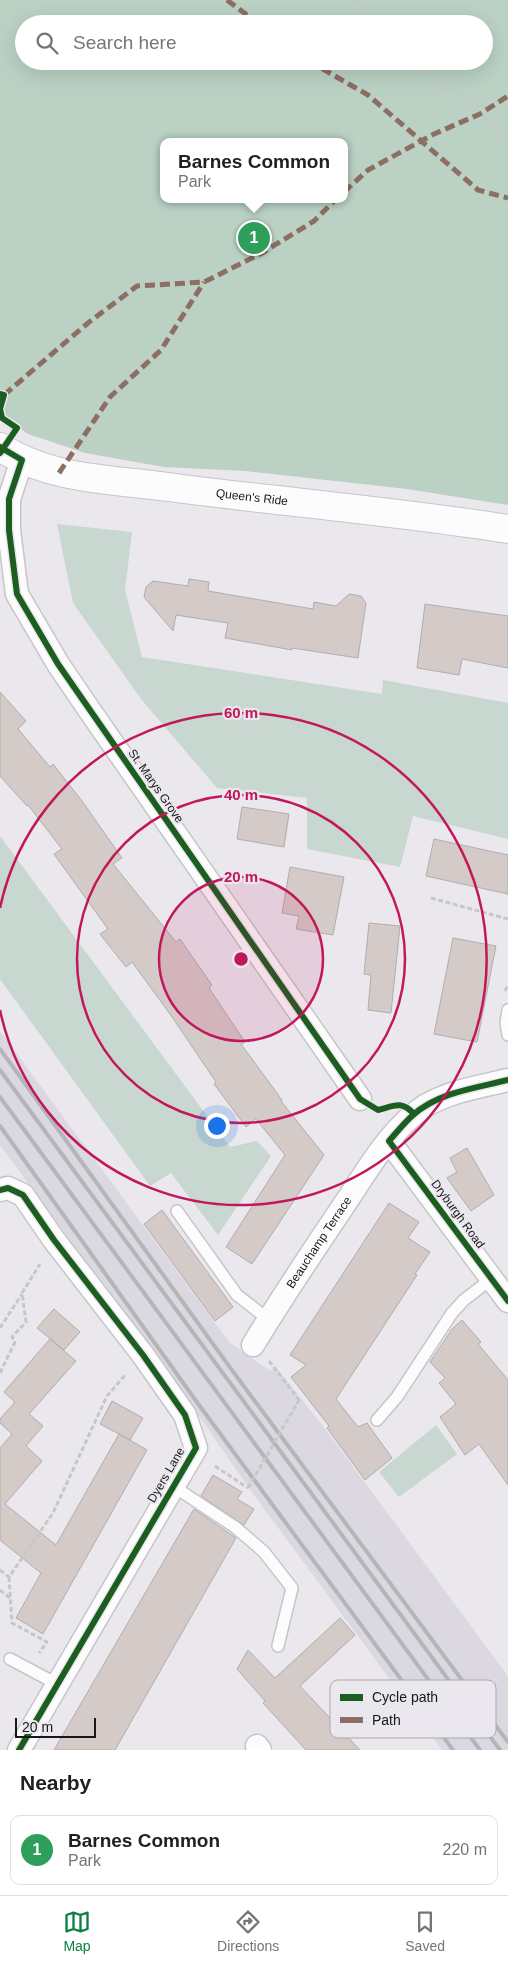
<!DOCTYPE html>
<style>
:root{--surface:#fff;--page:#f2f2f2;--text:#202124;--muted:#757577;--line:#e0e0e0;--accent:#0b8043}
body{margin:0;font-family:Helvetica,sans-serif;background:var(--page);color:var(--text)}
.scale{position:absolute;left:15px;bottom:12px;width:81px;box-sizing:border-box;padding-left:5px;border:2px solid #181719;border-top:0;font-size:14px;line-height:18px;white-space:nowrap;color:#181719;-webkit-text-stroke:4px #eae7ee;paint-order:stroke}
.you{position:absolute;left:216px;top:1125px;width:18px;height:18px;margin:-12px;border:4px solid #fff;border-radius:50%;background:#1a73e8;box-shadow:0 0 0 8px #1a73e833}
.badge{display:grid;place-items:center;width:32px;height:32px;border-radius:50%;background:var(--accent);color:#fff;font-size:16px;font-weight:700}
.pin{position:absolute;translate:-50% -50%;border:2px solid #fff;box-shadow:0 1px 5px #0006}
.popup{position:absolute;left:160px;top:138px;width:188px;height:65px;box-sizing:border-box;display:grid;place-content:center;border-radius:10px;background:var(--surface);filter:drop-shadow(0 1px 4px #0005);font-size:16px;white-space:nowrap;color:var(--muted)}
.popup b{font-size:19px;color:var(--text)}
.popup::after{content:'';position:absolute;left:50%;top:100%;margin-left:-10px;border:10px solid transparent;border-top-color:var(--surface)}
.list{margin:0;padding:0;list-style:none}
h2{display:flex;justify-content:space-between;align-items:center;height:65px;margin:0;padding:0 20px;font-size:21px}
h2 small{font-size:16px;font-weight:400;color:var(--muted)}
.list li{display:grid;grid-template-columns:32px 1fr auto;gap:15px;align-items:center;box-sizing:border-box;height:70px;margin:0 10px 10px;padding:0 10px;border:1px solid var(--line);border-radius:10px}
.list b{display:block;font-size:19px;white-space:nowrap}
.list p{margin:0;font-size:16px;white-space:nowrap;color:var(--muted)}
.list em{font-size:16px;font-style:normal;color:var(--muted)}
.icon{flex:none;width:28px;height:28px;fill:none;stroke:currentColor;stroke-width:2;stroke-linecap:round;stroke-linejoin:round}
.map{position:relative;flex:none;width:508px;height:1750px;overflow:hidden}
.search{position:absolute;background:var(--surface);box-shadow:0 5px 20px #0002;left:15px;right:15px;top:15px;height:55px;display:flex;align-items:center;gap:12px;box-sizing:border-box;padding:0 18px;border-radius:28px;color:var(--muted);font-size:19px}
.sheet{height:145px;background:var(--surface)}
nav{display:flex;justify-content:space-around;align-items:center;box-sizing:border-box;height:70px;border-top:1px solid var(--line);background:var(--surface);font-size:14px;color:var(--muted)}
nav a{display:grid;justify-items:center;gap:2px}
nav .on{color:var(--accent)}
.map>svg:first-child{display:block}
</style>
<div class="map">
<svg width="508" height="1750" viewBox="0 0 508 1750">
<rect width="100%" height="100%" fill="#eae8ed"/>
<polygon fill="#dbd8e2" points="0,1031 229,1342 270,1371 276,1367 326,1430 508,1676 508,1750 442,1750 251,1491 194,1409 0,1145"/>
<g fill="#c8d7cf">
<polygon points="57,524 132,532 125,590 142,657 382,694 383,680 508,703 508,839 413,816 400,867 307,849 307,798 217,788 141,699 73,603"/>
<polygon points="0,836 230,1147 257,1141 271,1156 218,1235 171,1173 150,1186 0,979"/>
<polygon points="436,1425 457,1454 399,1497 379,1472"/>
</g>
<path fill="#bad1c4" fill-rule="evenodd" d="M0,0H508V505L407,489L245,471L164,467L85,453L28,434L0,414ZM24,24H484V61H24ZM164,142H344V199H164Z"/>
<g fill="#d4cac8" stroke="#afadae">
<polygon points="189,579 209,582 208,591 313,609 314,602 336,606 349,594 361,596 366,603 358,658 292,648 292,650 225,638 228,623 176,615 173,631 144,597 146,587 153,581 188,586"/>
<polygon points="425,604 508,616 508,668 462,659 459,675 417,668"/>
<polygon points="0,692 26,721 18,729 50,767 53,764 82,801 122,858 113,864 176,942 180,939 212,985 209,988 245,1042 241,1044 282,1100 281,1101 324,1155 252,1264 226,1247 285,1155 256,1119 246,1127 214,1084 216,1082 170,1014 132,962 126,967 100,934 108,929 54,854 62,849 28,805 27,806 0,776"/>
<polygon points="242,807 289,814 284,847 237,839"/>
<polygon points="434,839 508,855 508,894 426,876"/>
<polygon points="290,867 344,877 333,935 296,929 299,916 282,913"/>
<polygon points="369,923 400,926 391,1013 368,1010 371,975 364,974"/>
<polygon points="453,938 496,946 477,1042 434,1034"/>
<polygon points="467,1148 494,1195 471,1211 447,1178 457,1172 450,1158"/>
<polygon points="389,1203 419,1222 408,1238 430,1252 415,1274 417,1275 336,1399 358,1427 367,1423 392,1458 365,1480 327,1428 329,1426 291,1377 306,1365 290,1355"/>
<polygon points="162,1210 233,1307 215,1321 144,1224"/>
<polygon points="54,1309 80,1332 64,1350 37,1328"/>
<polygon points="462,1320 481,1342 478,1344 508,1380 508,1485 479,1444 465,1455 440,1417 456,1404 439,1383 445,1378 430,1362 452,1329"/>
<polygon points="50,1339 76,1361 29,1414 43,1426 26,1446 42,1461 5,1504 56,1545 119,1434 100,1424 112,1401 143,1418 130,1440 119,1434 147,1450 43,1634 16,1618 41,1573 0,1540 0,1448 12,1434 0,1423 0,1419 15,1402 4,1392"/>
<polygon points="213,1475 242,1492 237,1499 254,1509 244,1525 201,1496"/>
<polygon points="194,1509 236,1538 115,1750 54,1750"/>
<polygon points="340,1618 355,1635 300,1686 360,1750 306,1750 263,1703 265,1701 237,1669 248,1650 275,1678"/>
</g>
<g fill="none" stroke-linecap="round" stroke-linejoin="round">
<defs>
<g id="service">
<polyline points="508,1010 506,1023 508,1035"/>
<polyline points="177,1211 237,1295 268,1319"/>
<polyline points="377,1420 397,1397 452,1313 464,1300 491,1279"/>
<polyline points="173,1486 235,1527 264,1552 292,1588 278,1646"/>
<polyline points="10,1659 57,1684"/>
</g>
<g id="minor">
<polyline points="22,460 9,499 9,530 17,594 58,664 90,711 360,1099"/>
<polyline points="389,1141 508,1301"/>
<polyline points="0,1190 8,1188 23,1195 54,1240 143,1355 185,1415 196,1448 19,1750"/>
<path id="s1" d="M253,1345C282,1297 313,1251 344,1205C367,1171 390,1129 425,1106C450,1091 480,1087 508,1080"/>
<polyline points="257,1746 260,1750"/>
</g>
<g id="secondary">
<path id="s2" d="M0,447C50,480 111,479 168,487C281,502 395,511 508,529"/>
</g>
</defs>
<use href="#service" stroke="#c7c5c9" stroke-width="14"/>
<use href="#minor" stroke="#c7c5c9" stroke-width="25"/>
<use href="#secondary" stroke="#c7c5c9" stroke-width="30"/>
<g stroke="#c7c7c8" stroke-width="3" stroke-dasharray="5 2.5" stroke-linecap="butt">
<polyline points="356,0 375,24"/>
<polyline points="412,61 508,136"/>
<polyline points="431,898 508,919"/>
<polyline points="505,991 508,985"/>
<polyline points="0,1328 22,1294"/>
<polyline points="269,1361 299,1400"/>
<polyline points="0,1373 15,1342 12,1337 26,1322 22,1293 40,1264"/>
<polyline points="215,1466 248,1488"/>
<polyline points="0,1570 9,1577 53,1513 107,1396 126,1374"/>
<polyline points="9,1577 12,1623 47,1642 39,1653"/>
<polyline points="0,1590 11,1599"/>
</g>
<use href="#service" stroke="#fcfcfc" stroke-width="11"/>
<use href="#minor" stroke="#fcfcfc" stroke-width="22"/>
<use href="#secondary" stroke="#fcfcfc" stroke-width="28"/>
<g stroke="#b5b5b7" stroke-width="4">
<polyline points="0,1049 234,1373 508,1742"/>
<polyline points="0,1070 500,1750"/>
<polyline points="0,1097 480,1750"/>
<polyline points="0,1126 199,1405 453,1750"/>
</g>
<polyline stroke="#c7c7c8" stroke-width="3" stroke-dasharray="5 2.5" stroke-linecap="butt" points="248,1488 299,1400"/>
<g stroke="#8d6e63" stroke-width="5" stroke-dasharray="10 5" stroke-linecap="butt">
<polyline points="227,0 259,24"/>
<polyline points="309,61 368,95 478,190 508,198"/>
<polyline points="344,192 368,170 434,134 480,114 508,96"/>
<polyline points="4,395 88,323 137,286 204,282 262,253 314,221 336,199"/>
<polyline points="59,473 110,397 161,350 204,282"/>
</g>
<defs>
<g id="cycleway">
<polyline points="0,394 4,395 0,409 2,418 17,428 0,453"/>
<path d="M0,447L22,460L9,499V530L17,594L58,664L360,1099L378,1110C394,1106 401,1100 414,1114"/>
<path d="M508,1080C476,1088 439,1092 413,1115C404,1123 397,1132 389,1141L508,1301"/>
<polyline points="0,1190 8,1188 23,1195 54,1240 143,1355 185,1415 196,1448 19,1750"/>
</g>
</defs>
<use href="#cycleway" stroke="#eae7ee" stroke-width="9"/>
<use href="#cycleway" stroke="#1b5e20" stroke-width="6"/>
</g>
<circle cx="241" cy="959" r="82" fill="#c2185b" fill-opacity=".12"/>
<g fill="none" stroke="#c2185b" stroke-width="2.5">
<circle cx="241" cy="959" r="82"/>
<circle cx="241" cy="959" r="164"/>
<path d="M0 908A246 246 0 1 1 0 1010"/>
</g>
<g text-anchor="middle" dominant-baseline="central" stroke-width="4.5" stroke-linejoin="round" paint-order="stroke">
<g font-size="12" fill="#181719" stroke="#eae7ee">
<text stroke="none"><textPath href="#s2" startOffset="259">Queen's Ride</textPath></text>
<text transform="translate(156 786) rotate(55)">St. Marys Grove</text>
<text transform="translate(458 1214) rotate(54)">Dryburgh Road</text>
<text stroke="none"><textPath href="#s1" startOffset="122">Beauchamp Terrace</textPath></text>
<text transform="translate(166 1475) rotate(-60)">Dyers Lane</text>
</g>
</g>
<rect x="330" y="1680" width="166" height="58" rx="8" fill="#eae7ee" stroke="#aba9ae" stroke-width="1"/>
<rect x="340" y="1694" width="23" height="7" fill="#1b5e20"/>
<rect x="340" y="1717" width="23" height="6" fill="#8d6e63"/>
<g font-size="14" fill="#181719">
<text x="372" y="1702">Cycle path</text>
<text x="372" y="1725">Path</text>
</g>
<circle cx="241" cy="959" r="8" fill="#c2185b" stroke="#eae7ee" stroke-width="2.5"/>
<g font-size="15" text-anchor="middle" font-weight="bold" fill="#c2185b" stroke="#eae7ee" stroke-width="4.5" stroke-linejoin="round" paint-order="stroke">
<text x="241" y="718">60 m</text>
<text x="241" y="800">40 m</text>
<text x="241" y="882">20 m</text>
</g>
</svg>
<div class="scale">20 m</div>
<div class="you"></div>
<div class="pin badge" style="left:254px;top:238px;background:#2e9e5b">1</div>
<div class="popup"><b>Barnes Common</b>Park</div>
<div class="search"><svg class="icon" aria-label="search" viewBox="0 0 24 24"><circle cx="10" cy="10" r="6"/><path d="M15 15l6 6"/></svg>Search here</div>
</div>
<section class="sheet">
<h2>Nearby<small></small></h2>
<ul class="list">
<li><span class="badge" style="background:#2e9e5b">1</span><div><b>Barnes Common</b><p>Park</p></div><em>220 m</em></li>
</ul>
</section>
<nav>
<a class="on"><svg class="icon" aria-label="map" viewBox="0 0 24 24"><path d="M3 6l6-2 6 2 6-2v14l-6 2-6-2-6 2zM9 4v14M15 6v14"/></svg>Map</a>
<a><svg class="icon" aria-label="directions" viewBox="0 0 24 24"><path d="M12 3l9 9-9 9-9-9zM9 14v-3h6M13 9l2 2-2 2"/></svg>Directions</a>
<a><svg class="icon" aria-label="saved" viewBox="0 0 24 24"><path d="M7 4h10v16l-5-4-5 4z"/></svg>Saved</a>
</nav>
